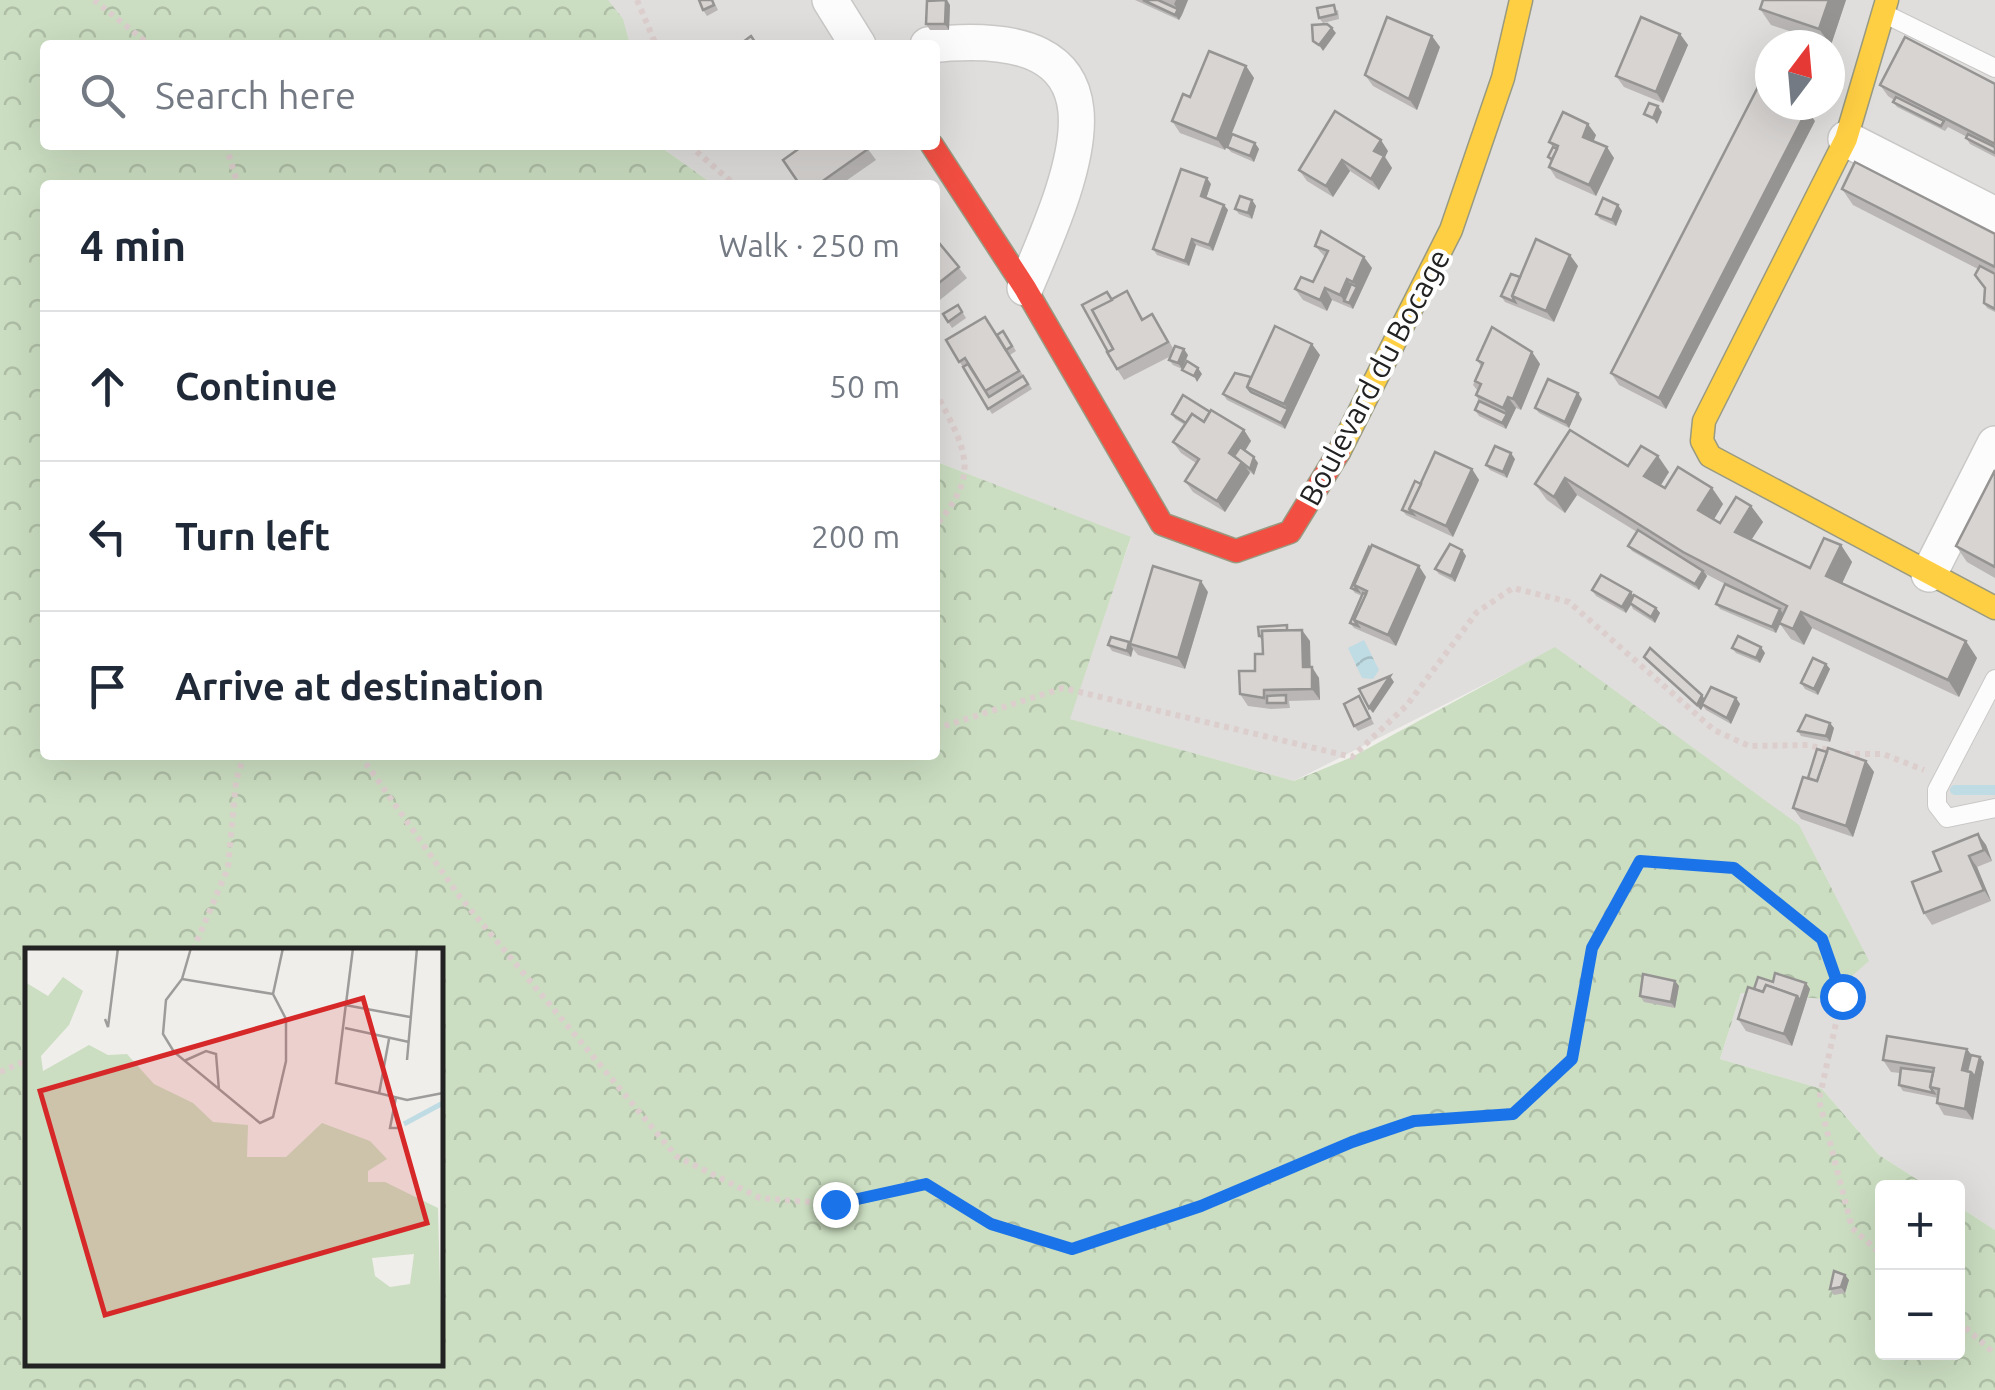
<!DOCTYPE html>
<meta charset="utf-8">
<style>
:root{--surface:#fff;--page:#f6f6f7;--text:#1f2937;--muted:#747a83;--line:#e0e1e3}
body{margin:0;font-family:Ubuntu,sans-serif;background:var(--page);color:var(--text)}
.controls{position:absolute;right:30px;bottom:30px;display:grid;overflow:hidden;border-radius:10px;box-shadow:0 10px 40px #0002}
.controls button{width:90px;height:90px;display:grid;place-items:center;padding:0;border:0;border-bottom:2px solid var(--line);background:var(--surface);color:var(--text);font:50px sans-serif}
.compass{position:absolute;left:1755px;top:30px;width:90px;height:90px;border-radius:50%;background:var(--surface);box-shadow:0 10px 40px #0002;rotate:16deg}
.stop{position:absolute;width:30px;height:30px;margin:-22px;border:8px solid #1a73e8;border-radius:50%;background:#fff}
.stop.end{background:#1a73e8;border-color:#fff;box-shadow:0 2px 10px #0008}
.list{margin:0;padding:0;list-style:none}
h2{display:flex;justify-content:space-between;align-items:center;height:130px;margin:0;padding:0 40px;font-size:42px}
h2 small{font-size:32px;font-weight:400;color:var(--muted)}
.list li{display:grid;grid-template-columns:65px 1fr auto;gap:30px;align-items:center;box-sizing:border-box;height:150px;padding:0 40px;border-top:2px solid var(--line)}
.list b{display:block;font-size:38px;white-space:nowrap}
.list em{font-size:32px;font-style:normal;color:var(--muted)}
.icon{flex:none;width:55px;height:55px;fill:none;stroke:currentColor;stroke-width:2;stroke-linecap:round;stroke-linejoin:round}
.map{position:relative;flex:none;width:1995px;height:1390px;overflow:hidden}
.search{position:absolute;background:var(--surface);box-shadow:0 10px 40px #0002;left:40px;top:40px;width:900px;height:110px;display:flex;align-items:center;gap:25px;box-sizing:border-box;padding:0 35px;border-radius:10px;color:var(--muted);font-size:38px}
.panel{position:absolute;background:var(--surface);box-shadow:0 10px 40px #0002;left:40px;top:180px;width:900px;height:580px;border-radius:10px}
.map>svg:first-child{display:block}
</style>
<div class="map">
<svg width="1995" height="1390" viewBox="0 0 1995 1390">
<defs>
<pattern id="forest-crowns" width="20" height="18" patternUnits="userSpaceOnUse" patternTransform="scale(2.5)"><rect width="20" height="18" fill="#cbdec1"/><path d="M2 6a3 3 0 1 1 6 0M12 15a3 3 0 1 1 6 0" fill="none" stroke="#aebea6"/></pattern>
<pattern id="water-waves" width="16" height="10" patternUnits="userSpaceOnUse" patternTransform="scale(2.5)"><rect width="16" height="10" fill="#bfdbe3"/><path d="M0 5q4-4 8 0t8 0" fill="none" stroke="#a4bcc2"/></pattern>
</defs>
<rect width="100%" height="100%" fill="#f0eeeb"/>
<path fill="#dfdedc" fill-rule="evenodd" d="M587,0H1995V1230L1958,1206V1188L1929,1187L1879,1155L1822,1089L1720,1059L1741,993L1826,999L1556,648L1294,781L1069,719L1131,538L937,462L935,185H714L658,145H935V45H609ZM1770,45H1830V105H1770Z"/>
<path fill="url(#forest-crowns)" fill-rule="evenodd" d="M0,0H608L623,19L630,45H45V145H658L714,185H45V755H935V457L937,462L1131,537L1070,719L1294,781L1352,757L1555,647L1799,825L1869,961L1826,999L1741,993L1720,1059L1822,1089L1879,1155L1929,1187L1882,1188V1352H1958V1206L1995,1230V1390H0ZM28,950H440V1362H28Z"/>
<polygon fill="url(#water-waves)" points="1364,640 1379,670 1373,679 1362,678 1348,648"/>
<g fill="none" stroke-linecap="round" stroke-linejoin="round">
<polyline stroke="#bfdbe3" stroke-width="10" points="1955,790 1995,790"/>
<defs>
<g id="lane">
<polyline points="1887,15 1995,68"/>
<polyline points="1995,679 1937,790 1937,805 1947,818 1995,808"/>
</g>
<g id="street">
<polyline points="830,0 858,45"/>
<path d="M928,45C1138,22 1080,160 1025,288"/>
<polyline points="1846,139 1995,215"/>
<polyline points="1929,574 1995,444"/>
</g>
<g id="slow">
<polyline points="1887,0 1846,139 1704,421 1702,441 1710,456 1995,608"/>
<polyline points="1339,452 1451,230 1503,78 1521,0"/>
</g>
<polyline id="jam" points="932,145 1025,288 1162,524 1236,551 1290,532 1339,452"/>
</defs>
<use href="#lane" stroke="#c9c8c7" stroke-width="20"/>
<use href="#street" stroke="#c9c8c7" stroke-width="38"/>
<use href="#slow" stroke="#999a82" stroke-width="25"/>
<use href="#jam" stroke="#999a82" stroke-width="25"/>
<g stroke="#dccecd" stroke-width="6" stroke-dasharray="5 5" stroke-linecap="butt">
<polyline points="94,0 150,45"/>
<polyline points="637,0 656,45"/>
<polyline points="226,145 238,185"/>
<polyline points="689,145 735,185"/>
<path d="M935,391C966,450 982,473 935,526"/>
<polyline points="935,729 1063,688 1352,757 1407,705 1477,612 1513,588 1569,602 1714,730 1749,746 1808,745 1833,751"/>
<polyline points="1845,754 1883,754 1924,770"/>
<polyline points="360,755 460,897 676,1156 760,1198 835,1204 927,1183 991,1224 1072,1249 1201,1206 1352,1141 1414,1121 1513,1114 1572,1059 1592,948 1639,861 1734,868 1822,939 1842,996 1819,1100 1852,1228 1882,1255"/>
<polyline points="193,950 228,868 236,781 244,755"/>
<polyline points="0,1072 28,1060"/>
<polyline points="1958,1321 1995,1354"/>
</g>
<use href="#lane" stroke="#fdfcfc" stroke-width="18"/>
<use href="#street" stroke="#fdfcfc" stroke-width="35"/>
<use href="#slow" stroke="#ffcf43" stroke-width="22"/>
<use href="#jam" stroke="#f24e42" stroke-width="22"/>
</g>
<g fill="#b9b6b5">
<polygon points="713,0 718,10 707,16 703,10"/>
<polygon points="1135,0 1188,0 1179,20"/>
<polygon points="1763,0 1846,0 1831,45 1771,25 1760,9"/>
<polygon points="950,5 949,30 930,30 926,24"/>
<polygon points="1338,10 1339,19 1323,23 1319,18"/>
<polygon points="1680,34 1688,45 1663,103 1624,87 1616,76"/>
<polygon points="1440,47 1417,110 1373,86 1365,75"/>
<polygon points="1246,66 1254,78 1225,150 1180,133 1172,121"/>
<polygon points="1995,84 1995,157 1970,144 1966,138 1967,137 1948,127 1945,131 1897,107 1893,102 1894,100 1888,96 1880,85"/>
<polygon points="1815,121 1666,409 1619,385 1611,373"/>
<polygon points="1596,135 1593,141 1614,158 1596,196 1556,178 1549,167 1551,162 1548,157 1553,147 1549,142"/>
<polygon points="1255,143 1259,149 1254,162 1231,152 1227,147"/>
<polygon points="865,145 876,160 840,185 800,185"/>
<polygon points="1388,151 1385,157 1392,168 1379,190 1350,171 1333,197 1307,181 1299,170"/>
<polygon points="1211,184 1206,198 1224,205 1228,210 1213,251 1196,245 1189,266 1157,255 1153,249"/>
<polygon points="1842,189 1995,234 1995,312 1987,308 1984,303 1985,289 1978,269 1853,205"/>
<polygon points="1252,200 1256,206 1252,219 1239,214 1235,209"/>
<polygon points="1618,205 1622,211 1616,226 1600,219 1596,214"/>
<polygon points="935,238 967,278 935,304"/>
<polygon points="1315,246 1364,257 1372,268 1353,309 1332,300 1327,311 1303,300 1295,289 1313,282 1325,257"/>
<polygon points="1578,266 1554,322 1505,302 1501,296 1520,277"/>
<polygon points="1127,291 1143,318 1153,313 1174,350 1188,355 1182,369 1173,365 1169,360 1171,356 1124,380 1117,369 1112,299"/>
<polygon points="958,305 966,318 952,328 943,314"/>
<polygon points="997,334 1007,336 1016,351 1010,355 1008,352 1032,389 992,414 946,340"/>
<polygon points="1532,352 1540,364 1521,410 1516,408 1506,429 1479,416 1475,410 1479,401 1476,395 1478,391 1473,385 1481,366 1477,360"/>
<polygon points="1320,355 1285,429 1227,400 1223,394 1251,377"/>
<polygon points="1582,399 1569,428 1539,413 1535,408"/>
<polygon points="1210,412 1244,430 1251,441 1245,451 1258,463 1254,475 1250,472 1225,512 1193,492 1185,481 1196,463 1181,453 1173,442 1185,425 1175,419 1172,414"/>
<polygon points="1515,459 1507,478 1490,470 1486,465"/>
<polygon points="1628,466 1669,472 1660,486 1665,488 1712,488 1723,504 1714,519 1720,523 1751,506 1763,522 1751,540 1810,568 1841,545 1852,562 1842,583 1977,658 1959,697 1812,628 1804,645 1791,639 1780,624 1776,633 1720,609 1716,604 1725,584 1706,574 1707,576 1699,590 1632,551 1628,546 1637,532 1577,495 1565,513 1547,500 1535,484"/>
<polygon points="1472,469 1479,480 1453,537 1406,515 1402,510 1421,484"/>
<polygon points="1995,470 1995,578 1967,562 1956,546"/>
<polygon points="1462,550 1466,556 1455,582 1439,574 1435,569"/>
<polygon points="1426,577 1396,646 1354,628 1350,623 1362,596 1355,593 1351,588"/>
<polygon points="1592,590 1634,596 1656,608 1660,613 1655,623 1633,609 1631,605 1626,613 1596,596"/>
<polygon points="1208,592 1185,669 1138,655 1133,649 1131,657 1112,651 1108,645 1129,642"/>
<polygon points="1290,630 1310,641 1310,667 1319,678 1320,700 1289,701 1290,708 1271,709 1248,706 1240,694 1255,671 1263,654 1262,641 1259,636"/>
<polygon points="1732,648 1765,653 1760,663 1736,653"/>
<polygon points="1644,657 1705,699 1736,698 1740,704 1731,724 1706,710 1703,706 1701,710 1648,662"/>
<polygon points="1826,664 1830,669 1818,695 1805,689 1801,683"/>
<polygon points="1363,702 1374,724 1358,731 1354,726"/>
<polygon points="1830,723 1834,728 1830,742 1801,736 1798,731"/>
<polygon points="1866,761 1874,772 1853,837 1801,819 1793,808 1808,778"/>
<polygon points="1978,834 1986,845 1992,861 1977,867 1991,901 1932,925 1924,913 1941,871"/>
<polygon points="1675,981 1679,986 1675,1008 1644,1002 1640,996"/>
<polygon points="1773,982 1806,983 1810,989 1792,1046 1746,1031 1738,1019 1754,989"/>
<polygon points="1967,1049 1971,1055 1980,1057 1984,1062 1973,1120 1944,1115 1937,1103 1938,1098 1903,1091 1899,1085 1900,1073 1891,1072 1883,1060"/>
<polygon points="1845,1275 1849,1280 1845,1293 1834,1295 1830,1289"/>
</g>
<g fill="#969493">
<polygon points="947,0 950,5 949,30 945,24"/>
<polygon points="1176,0 1188,0 1182,15 1174,4"/>
<polygon points="1829,0 1846,0 1831,45 1819,29"/>
<polygon points="1178,9 1182,15 1179,20 1175,15"/>
<polygon points="1332,28 1336,33 1323,51 1319,45"/>
<polygon points="1680,34 1688,45 1663,103 1656,92"/>
<polygon points="1432,36 1440,47 1417,110 1409,99"/>
<polygon points="1246,66 1254,78 1225,150 1217,139"/>
<polygon points="1658,106 1662,112 1657,124 1653,118"/>
<polygon points="1807,110 1815,121 1666,409 1659,398"/>
<polygon points="1588,124 1596,135 1591,148 1583,137"/>
<polygon points="1381,140 1388,151 1385,157 1392,168 1379,190 1371,179 1374,151"/>
<polygon points="1255,143 1259,149 1254,162 1250,156"/>
<polygon points="1607,147 1614,158 1596,196 1589,185"/>
<polygon points="1342,160 1350,171 1333,197 1326,186"/>
<polygon points="1207,178 1211,184 1205,202 1201,196"/>
<polygon points="1252,200 1256,206 1252,219 1248,213"/>
<polygon points="1224,205 1228,210 1213,251 1209,245"/>
<polygon points="1618,205 1622,211 1616,226 1612,220"/>
<polygon points="1192,239 1196,245 1189,266 1185,261"/>
<polygon points="1570,255 1578,266 1554,322 1546,311"/>
<polygon points="1364,257 1372,268 1353,309 1349,303 1357,287 1353,282"/>
<polygon points="1347,279 1355,290 1344,301 1340,295"/>
<polygon points="1325,288 1332,300 1327,311 1320,300"/>
<polygon points="1312,344 1320,355 1285,429 1281,423 1288,409 1284,404"/>
<polygon points="1184,349 1188,355 1182,369 1178,363"/>
<polygon points="1532,352 1540,364 1521,410 1513,399"/>
<polygon points="1198,368 1202,374 1197,382 1194,376"/>
<polygon points="1578,393 1582,399 1569,428 1565,422"/>
<polygon points="1508,397 1516,408 1506,429 1502,423 1507,414 1503,408"/>
<polygon points="1244,430 1251,441 1238,462 1229,453"/>
<polygon points="1511,453 1515,459 1507,478 1503,472"/>
<polygon points="1658,456 1669,472 1656,493 1644,476"/>
<polygon points="1254,457 1258,463 1254,475 1250,469"/>
<polygon points="1242,462 1250,473 1225,512 1217,501"/>
<polygon points="1472,469 1479,480 1453,537 1446,526"/>
<polygon points="1565,478 1577,495 1565,513 1554,497"/>
<polygon points="1712,488 1723,504 1710,526 1698,510"/>
<polygon points="1751,506 1763,522 1746,548 1735,532"/>
<polygon points="1841,545 1852,562 1838,592 1826,576"/>
<polygon points="1462,550 1466,556 1455,582 1451,576"/>
<polygon points="1419,566 1426,577 1396,646 1388,635"/>
<polygon points="1703,571 1707,576 1699,590 1695,584"/>
<polygon points="1201,581 1208,592 1185,669 1178,658"/>
<polygon points="1631,592 1635,598 1626,613 1622,607"/>
<polygon points="1656,608 1660,613 1655,623 1651,617"/>
<polygon points="1780,609 1784,615 1776,633 1772,627"/>
<polygon points="1801,612 1812,628 1804,645 1793,629"/>
<polygon points="1302,630 1310,641 1311,678 1303,667"/>
<polygon points="1966,641 1977,658 1959,697 1948,680"/>
<polygon points="1129,642 1133,649 1131,657 1127,651"/>
<polygon points="1761,647 1765,653 1760,663 1756,658"/>
<polygon points="1826,664 1830,669 1818,695 1814,689"/>
<polygon points="1312,667 1319,678 1320,700 1312,689"/>
<polygon points="1390,676 1394,682 1373,713 1369,708"/>
<polygon points="1702,695 1706,701 1701,710 1697,705"/>
<polygon points="1736,698 1740,704 1731,724 1727,718"/>
<polygon points="1830,723 1834,728 1830,742 1826,736"/>
<polygon points="1866,761 1874,772 1853,837 1846,826"/>
<polygon points="1978,834 1986,845 1992,861 1984,850"/>
<polygon points="1969,856 1977,867 1991,901 1984,890"/>
<polygon points="1675,981 1679,986 1675,1008 1671,1002"/>
<polygon points="1806,983 1810,989 1792,1046 1784,1034 1797,996"/>
<polygon points="1967,1049 1975,1060 1980,1057 1984,1062 1973,1120 1965,1109 1962,1070"/>
<polygon points="1845,1275 1849,1280 1845,1293 1841,1287"/>
</g>
<g fill="#d7d4d2" stroke="#969493" stroke-width="2.5">
<polygon points="699,0 712,0 714,5 703,10"/>
<polygon points="946,0 945,24 926,24 927,1"/>
<polygon points="1143,0 1158,0 1178,9 1175,15"/>
<polygon points="1763,0 1829,0 1819,29 1760,9"/>
<polygon points="1334,5 1336,14 1319,18 1317,8"/>
<polygon points="1387,17 1432,36 1409,99 1365,75"/>
<polygon points="1641,17 1680,34 1656,92 1616,76"/>
<polygon points="1327,24 1332,28 1319,45 1313,41 1312,25"/>
<polygon points="751,36 757,45 739,45"/>
<polygon points="1905,37 1995,84 1995,144 1880,85"/>
<polygon points="1209,51 1246,66 1217,139 1172,121 1183,94 1190,97"/>
<polygon points="1759,85 1770,91 1770,105 1798,105 1807,110 1659,398 1611,373"/>
<polygon points="1896,97 1944,121 1941,126 1893,102"/>
<polygon points="1649,103 1658,106 1653,118 1644,114"/>
<polygon points="1335,111 1381,140 1374,151 1384,156 1371,179 1342,160 1326,186 1299,170"/>
<polygon points="1563,112 1588,124 1583,137 1607,147 1589,185 1549,167 1558,146 1549,142"/>
<polygon points="1232,134 1255,143 1250,156 1227,147"/>
<polygon points="1968,134 1995,147 1995,153 1966,138"/>
<polygon points="804,145 865,145 868,149 817,185 800,185 783,160"/>
<polygon points="1553,147 1557,149 1552,159 1548,157"/>
<polygon points="1855,162 1995,234 1995,267 1842,189"/>
<polygon points="1181,169 1207,178 1201,196 1224,205 1209,245 1192,239 1185,261 1153,249"/>
<polygon points="1240,196 1252,200 1248,213 1235,209"/>
<polygon points="1603,198 1618,205 1612,220 1596,214"/>
<polygon points="1321,231 1364,257 1353,282 1347,279 1340,295 1325,288 1320,300 1295,289 1301,277 1313,282 1328,251 1315,246"/>
<polygon points="935,238 959,267 935,286"/>
<polygon points="1536,239 1570,255 1546,311 1512,296"/>
<polygon points="1980,266 1995,274 1995,309 1984,303 1985,288 1975,275"/>
<polygon points="1511,274 1520,277 1512,296 1515,302 1501,296"/>
<polygon points="1351,284 1357,287 1349,303 1344,301"/>
<polygon points="1127,291 1142,320 1152,314 1168,342 1117,369 1107,352 1113,349 1092,310"/>
<polygon points="1107,292 1112,300 1092,310 1113,349 1108,352 1082,305"/>
<polygon points="958,305 962,312 948,322 943,314"/>
<polygon points="985,317 1019,371 985,391 965,358 959,362 946,340"/>
<polygon points="1275,326 1312,344 1284,404 1247,387"/>
<polygon points="1492,327 1532,352 1513,399 1508,397 1503,408 1476,395 1481,384 1475,381 1483,363 1477,360"/>
<polygon points="1003,331 1012,346 1006,350 997,335"/>
<polygon points="1175,346 1184,349 1178,363 1169,360"/>
<polygon points="1187,361 1198,368 1194,376 1182,370"/>
<polygon points="968,364 989,397 1023,376 1028,384 988,409 963,367"/>
<polygon points="1235,373 1251,377 1247,387 1251,392 1288,409 1281,423 1223,394"/>
<polygon points="1548,379 1578,393 1565,422 1535,408"/>
<polygon points="1183,395 1210,412 1204,422 1192,414 1186,423 1172,414"/>
<polygon points="1479,401 1507,414 1502,423 1475,410"/>
<polygon points="1211,410 1244,430 1229,453 1242,462 1217,501 1185,481 1199,459 1173,442 1192,414 1204,422"/>
<polygon points="1570,430 1628,466 1641,446 1658,456 1644,476 1665,488 1678,467 1712,488 1698,510 1720,523 1736,497 1751,506 1735,532 1810,568 1824,538 1841,545 1826,576 1966,641 1948,680 1801,612 1793,629 1779,623 1787,606 1683,552 1565,478 1554,497 1535,484"/>
<polygon points="1495,446 1511,453 1503,472 1486,465"/>
<polygon points="1240,447 1254,457 1250,469 1234,456"/>
<polygon points="1435,452 1472,469 1446,526 1409,509"/>
<polygon points="1995,470 1995,567 1956,546"/>
<polygon points="1415,481 1421,484 1409,509 1413,514 1402,510"/>
<polygon points="1638,530 1703,571 1695,584 1628,546"/>
<polygon points="1450,544 1462,550 1451,576 1435,569"/>
<polygon points="1372,545 1419,566 1388,635 1354,620 1367,591 1354,585"/>
<polygon points="1369,547 1370,548 1354,585 1358,591 1351,588"/>
<polygon points="1153,566 1201,581 1178,658 1130,644"/>
<polygon points="1601,575 1631,592 1622,607 1592,590"/>
<polygon points="1725,584 1780,609 1772,627 1716,604"/>
<polygon points="1363,593 1366,594 1354,620 1358,626 1350,623"/>
<polygon points="1634,595 1656,608 1651,617 1630,603"/>
<polygon points="1287,625 1287,630 1262,631 1262,636 1259,636 1258,627"/>
<polygon points="1302,630 1303,667 1312,667 1312,689 1264,690 1264,698 1240,694 1239,671 1255,671 1255,654 1263,654 1262,631"/>
<polygon points="1738,636 1761,647 1756,658 1732,648"/>
<polygon points="1111,637 1129,642 1127,651 1108,645"/>
<polygon points="1650,648 1702,695 1697,705 1644,657"/>
<polygon points="1813,658 1826,664 1814,689 1801,683"/>
<polygon points="1390,676 1369,708 1359,689"/>
<polygon points="1711,687 1736,698 1727,718 1702,704"/>
<polygon points="1286,695 1286,703 1267,703 1267,696"/>
<polygon points="1359,696 1370,718 1354,726 1344,704"/>
<polygon points="1806,715 1830,723 1826,736 1798,731"/>
<polygon points="1828,748 1866,761 1846,826 1793,808 1803,777 1817,781"/>
<polygon points="1817,749 1827,752 1817,781 1808,778"/>
<polygon points="1978,834 1984,850 1969,856 1984,890 1924,913 1912,882 1941,871 1933,852"/>
<polygon points="1775,973 1806,983 1800,1001 1797,996 1766,985 1763,992 1754,989 1758,977 1773,982"/>
<polygon points="1643,974 1675,981 1671,1002 1640,996"/>
<polygon points="1766,985 1797,996 1784,1034 1738,1019 1748,987 1763,992"/>
<polygon points="1887,1036 1967,1049 1962,1070 1971,1072 1965,1109 1937,1103 1939,1089 1930,1087 1934,1068 1883,1060"/>
<polygon points="1971,1055 1980,1057 1975,1077 1971,1072 1967,1071"/>
<polygon points="1901,1068 1933,1072 1930,1087 1934,1093 1899,1085"/>
<polygon points="1834,1271 1845,1275 1841,1287 1830,1289"/>
</g>
<g fill="none" stroke-linecap="round" stroke-linejoin="round">
<polyline stroke="#1a73e8" stroke-width="12" points="835,1204 926,1184 991,1224 1072,1249 1201,1206 1352,1142 1414,1121 1513,1114 1572,1059 1592,948 1640,861 1734,868 1822,939 1842,996"/>
</g>
<g text-anchor="middle" dominant-baseline="central" stroke-width="8" stroke-linejoin="round" paint-order="stroke">
<g font-size="30" fill="#222" stroke="#fff">
<text transform="translate(1374 377) rotate(-62)">Boulevard du Bocage</text>
</g>
</g>
<g transform="translate(25 948)">
<rect width="418" height="418" fill="#f0eeeb"/>
<path d="M38,29L58,43L44,77L16,108L18,123L64,97L83,107L102,106L129,136L168,155L188,174L223,177L222,209H261L297,175L345,193L362,211L343,223V234H360L413,260L417,417H0V34L23,48ZM389,306L385,336L365,339L350,328L347,310Z" fill="#cbdec1" fill-rule="evenodd"/>
<path fill="none" stroke="#bfdbe3" stroke-width="5" d="M379,176L418,155"/>
<path fill="none" stroke="#9e9c9b" stroke-width="2.5" d="M166,0L157,31L141,52L138,86L149,104L235,175L248,169L261,113V71L248,46L258,0M328,0L311,135L382,152L418,145M157,31L248,46M320,57L385,69M80,71L83,79L93,0M320,80L384,94M382,112L392,0M159,113L181,103L191,106L194,142M354,146L364,91M371,149L365,180H377"/>
<path fill="#d62828" fill-opacity="0.15" stroke="#d62828" stroke-width="5" d="M338,50L402,275L80,367L15,143Z"/>
<rect width="418" height="418" fill="none" stroke="#222" stroke-width="5"/>
</g>
</svg>
<div class="controls">
<button>+</button>
<button>−</button>
</div>
<svg class="compass" viewBox="-18 -18 36 36"><path d="M0-13l5 13h-10z" fill="#e53935"/><path d="M0 13l5-13h-10z" fill="#747a83"/></svg>
<div class="stop" style="left:1842px;top:996px"></div>
<div class="stop end" style="left:835px;top:1204px"></div>
<div class="search"><svg class="icon" aria-label="search" viewBox="0 0 24 24"><circle cx="10" cy="10" r="6"/><path d="M15 15l6 6"/></svg>Search here</div>
<section class="panel">
<h2>4 min<small>Walk · 250 m</small></h2>
<ul class="list">
<li><svg class="icon" aria-label="ahead" viewBox="0 0 24 24"><path d="M12 20V5M6 11l6-6 6 6"/></svg><div><b>Continue</b></div><em>50 m</em></li>
<li><svg class="icon" aria-label="left" viewBox="0 0 24 24"><path d="M17 20v-9H6M10 6l-5 5 5 5"/></svg><div><b>Turn left</b></div><em>200 m</em></li>
<li><svg class="icon" aria-label="arrive" viewBox="0 0 24 24"><path d="M6 21V4h12l-3 4 3 4H6"/></svg><div><b>Arrive at destination</b></div></li>
</ul>
</section>
</div>
